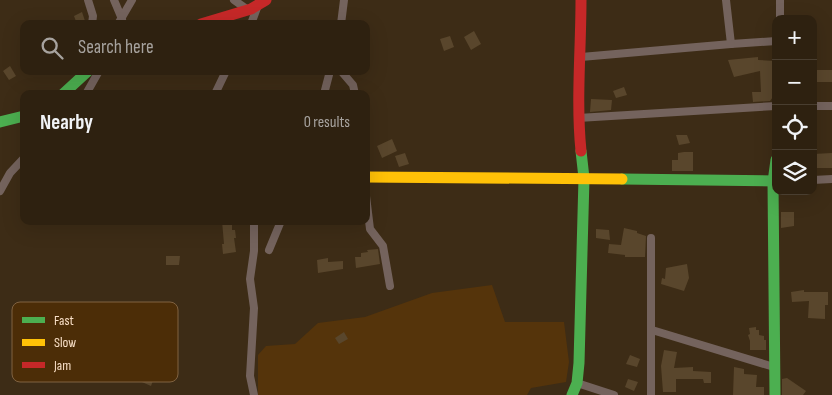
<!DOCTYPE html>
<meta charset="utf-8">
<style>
:root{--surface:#2e2110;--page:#3a2e1e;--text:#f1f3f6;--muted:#a7a39f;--line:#493e30}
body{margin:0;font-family:"Sofia Sans Condensed",sans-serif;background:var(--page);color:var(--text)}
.controls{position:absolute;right:15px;top:15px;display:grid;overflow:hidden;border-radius:10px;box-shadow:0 5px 20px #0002}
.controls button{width:45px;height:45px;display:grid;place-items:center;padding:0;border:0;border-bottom:1px solid var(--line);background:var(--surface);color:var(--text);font:25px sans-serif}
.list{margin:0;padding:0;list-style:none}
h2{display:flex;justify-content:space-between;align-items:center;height:65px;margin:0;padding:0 20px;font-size:21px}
h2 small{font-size:16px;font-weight:400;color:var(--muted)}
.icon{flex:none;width:28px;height:28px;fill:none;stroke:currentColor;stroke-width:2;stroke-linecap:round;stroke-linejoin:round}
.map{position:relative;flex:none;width:832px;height:395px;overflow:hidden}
.search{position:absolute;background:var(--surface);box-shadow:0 5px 20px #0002;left:20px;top:20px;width:350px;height:55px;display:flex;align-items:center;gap:12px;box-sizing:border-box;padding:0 18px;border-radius:10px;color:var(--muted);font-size:19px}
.panel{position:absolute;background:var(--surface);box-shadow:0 5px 20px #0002;left:20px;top:90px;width:350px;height:135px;border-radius:10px}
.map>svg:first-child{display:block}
</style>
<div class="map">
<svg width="832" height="395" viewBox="0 0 832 395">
<rect width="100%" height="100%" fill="#3d2c16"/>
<polygon fill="#55340b" points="492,285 505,322 564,322 569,362 566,382 531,388 527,395 258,395 258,355 266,346 295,344 318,323 365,317 432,293"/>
<g fill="#59462c">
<polygon points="82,12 86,24 77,24 74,16"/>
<polygon points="474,31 481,44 471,50 464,37"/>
<polygon points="450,36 454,47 444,51 440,39"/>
<polygon points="758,57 758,60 775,61 773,97 770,101 753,102 752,92 761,92 760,71 734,77 728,60"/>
<polygon points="10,66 16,76 9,80 3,71"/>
<rect x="813" y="70" width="19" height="12"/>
<polygon points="624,87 627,95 616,98 613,91"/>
<polygon points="591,99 612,100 611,110 590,112"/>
<polygon points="676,135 687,135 690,143 679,145"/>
<polygon points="392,139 397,151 382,158 377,146"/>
<polygon points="684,152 693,152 693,171 672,171 672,160 678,160 678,153"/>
<polygon points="405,153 409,164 399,167 395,156"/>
<polygon points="832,153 832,168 813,168 813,154"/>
<polygon points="781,212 794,212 794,226 781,228"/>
<polygon points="222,221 232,221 232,230 235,230 236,238 234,238 236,252 223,254 222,244 224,244"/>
<polygon points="624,228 637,231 637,233 646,236 645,257 625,257 625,255 608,253 609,244 621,245"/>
<polygon points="596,229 609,230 610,240 596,238"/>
<polygon points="378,249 380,264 356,268 355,257 361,257 361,253 368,252 367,250"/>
<polygon points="166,256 180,256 179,265 166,265"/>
<polygon points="328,258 328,262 343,261 343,269 318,273 317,260"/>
<polygon points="687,264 689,278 684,291 661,284 662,278 665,279 666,268"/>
<polygon points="804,290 804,292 828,292 828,305 825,305 825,319 808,318 809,301 792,302 791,292"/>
<polygon points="756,327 756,330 759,330 759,335 764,336 764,340 766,340 766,350 750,350 750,341 748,335 750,334 749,328"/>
<polygon points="344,332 348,339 339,344 335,338"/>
<polygon points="664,350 677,352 674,368 693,367 693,371 711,372 711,383 704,383 703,379 676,379 676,392 663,392 661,366"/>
<polygon points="630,355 640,359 637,367 626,364"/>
<polygon points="734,367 744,369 744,374 757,375 756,387 764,387 764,395 733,395"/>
<polygon points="139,371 154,378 151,386 135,379"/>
<polygon points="787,378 806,391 803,395 782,395 782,379"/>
<polygon points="628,379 638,382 634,391 625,387"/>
</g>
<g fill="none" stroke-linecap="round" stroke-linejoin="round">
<g stroke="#74635d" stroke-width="8">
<polyline points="88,0 93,16 92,24"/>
<polyline points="114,0 122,19"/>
<polyline points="234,0 248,10"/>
<polyline points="726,0 731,44 776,41"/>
<polyline points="780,19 780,0"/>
<polyline points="118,24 132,0"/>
<polyline points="251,24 258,5"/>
<polyline points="341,24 344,0"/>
<polyline points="581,57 731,44"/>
<polyline points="341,71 353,85 355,94"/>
<polyline points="86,94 99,71"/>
<polyline points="215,94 226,71"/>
<polyline points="324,94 330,71"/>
<polyline points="813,106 832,106"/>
<polyline points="578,118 776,106"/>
<polyline points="366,155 366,181"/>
<polyline points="813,180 832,179"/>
<polyline points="0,191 10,173 24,158"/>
<polyline points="366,196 370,229 383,246 390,286"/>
<polyline points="269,250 281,221"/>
<polyline points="652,330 774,367"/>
<polyline points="577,383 614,395"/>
<polyline points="254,395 250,376 254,308 250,279 254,251 254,221"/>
<polyline points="651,395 651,238"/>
</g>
<g stroke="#4caf50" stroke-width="11">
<polyline points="63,94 88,71"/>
<polyline points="0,122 24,116"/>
<polyline points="622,179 776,181"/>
<polyline points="572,395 577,383 579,363 584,178 581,151"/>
<polyline points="775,395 773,182 776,160"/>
</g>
<polyline stroke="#ffc107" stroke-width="11" points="366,177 622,179"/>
<g stroke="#c62828" stroke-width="11">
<path d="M581,0C581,50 576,101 581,151"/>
<polyline points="201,24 251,9 266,0"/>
</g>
</g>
<rect x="12" y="302" width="166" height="80" rx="8" fill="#4c2d07" stroke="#806241" stroke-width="1"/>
<rect x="22" y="317" width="23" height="6" fill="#4caf50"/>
<rect x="22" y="339" width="23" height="7" fill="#ffc107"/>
<rect x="22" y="362" width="23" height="6" fill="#c62828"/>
<g font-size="14" fill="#f8dfc7">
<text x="54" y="325">Fast</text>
<text x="54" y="347">Slow</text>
<text x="54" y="370">Jam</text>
</g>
</svg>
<div class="controls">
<button>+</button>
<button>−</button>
<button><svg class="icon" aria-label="locate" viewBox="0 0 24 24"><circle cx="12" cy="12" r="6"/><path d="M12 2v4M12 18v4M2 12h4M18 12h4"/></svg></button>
<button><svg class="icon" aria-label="layers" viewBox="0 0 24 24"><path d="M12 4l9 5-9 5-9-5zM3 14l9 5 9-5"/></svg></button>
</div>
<div class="search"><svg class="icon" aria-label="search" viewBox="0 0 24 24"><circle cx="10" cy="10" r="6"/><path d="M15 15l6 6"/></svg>Search here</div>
<section class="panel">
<h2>Nearby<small>0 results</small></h2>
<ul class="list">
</ul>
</section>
</div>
